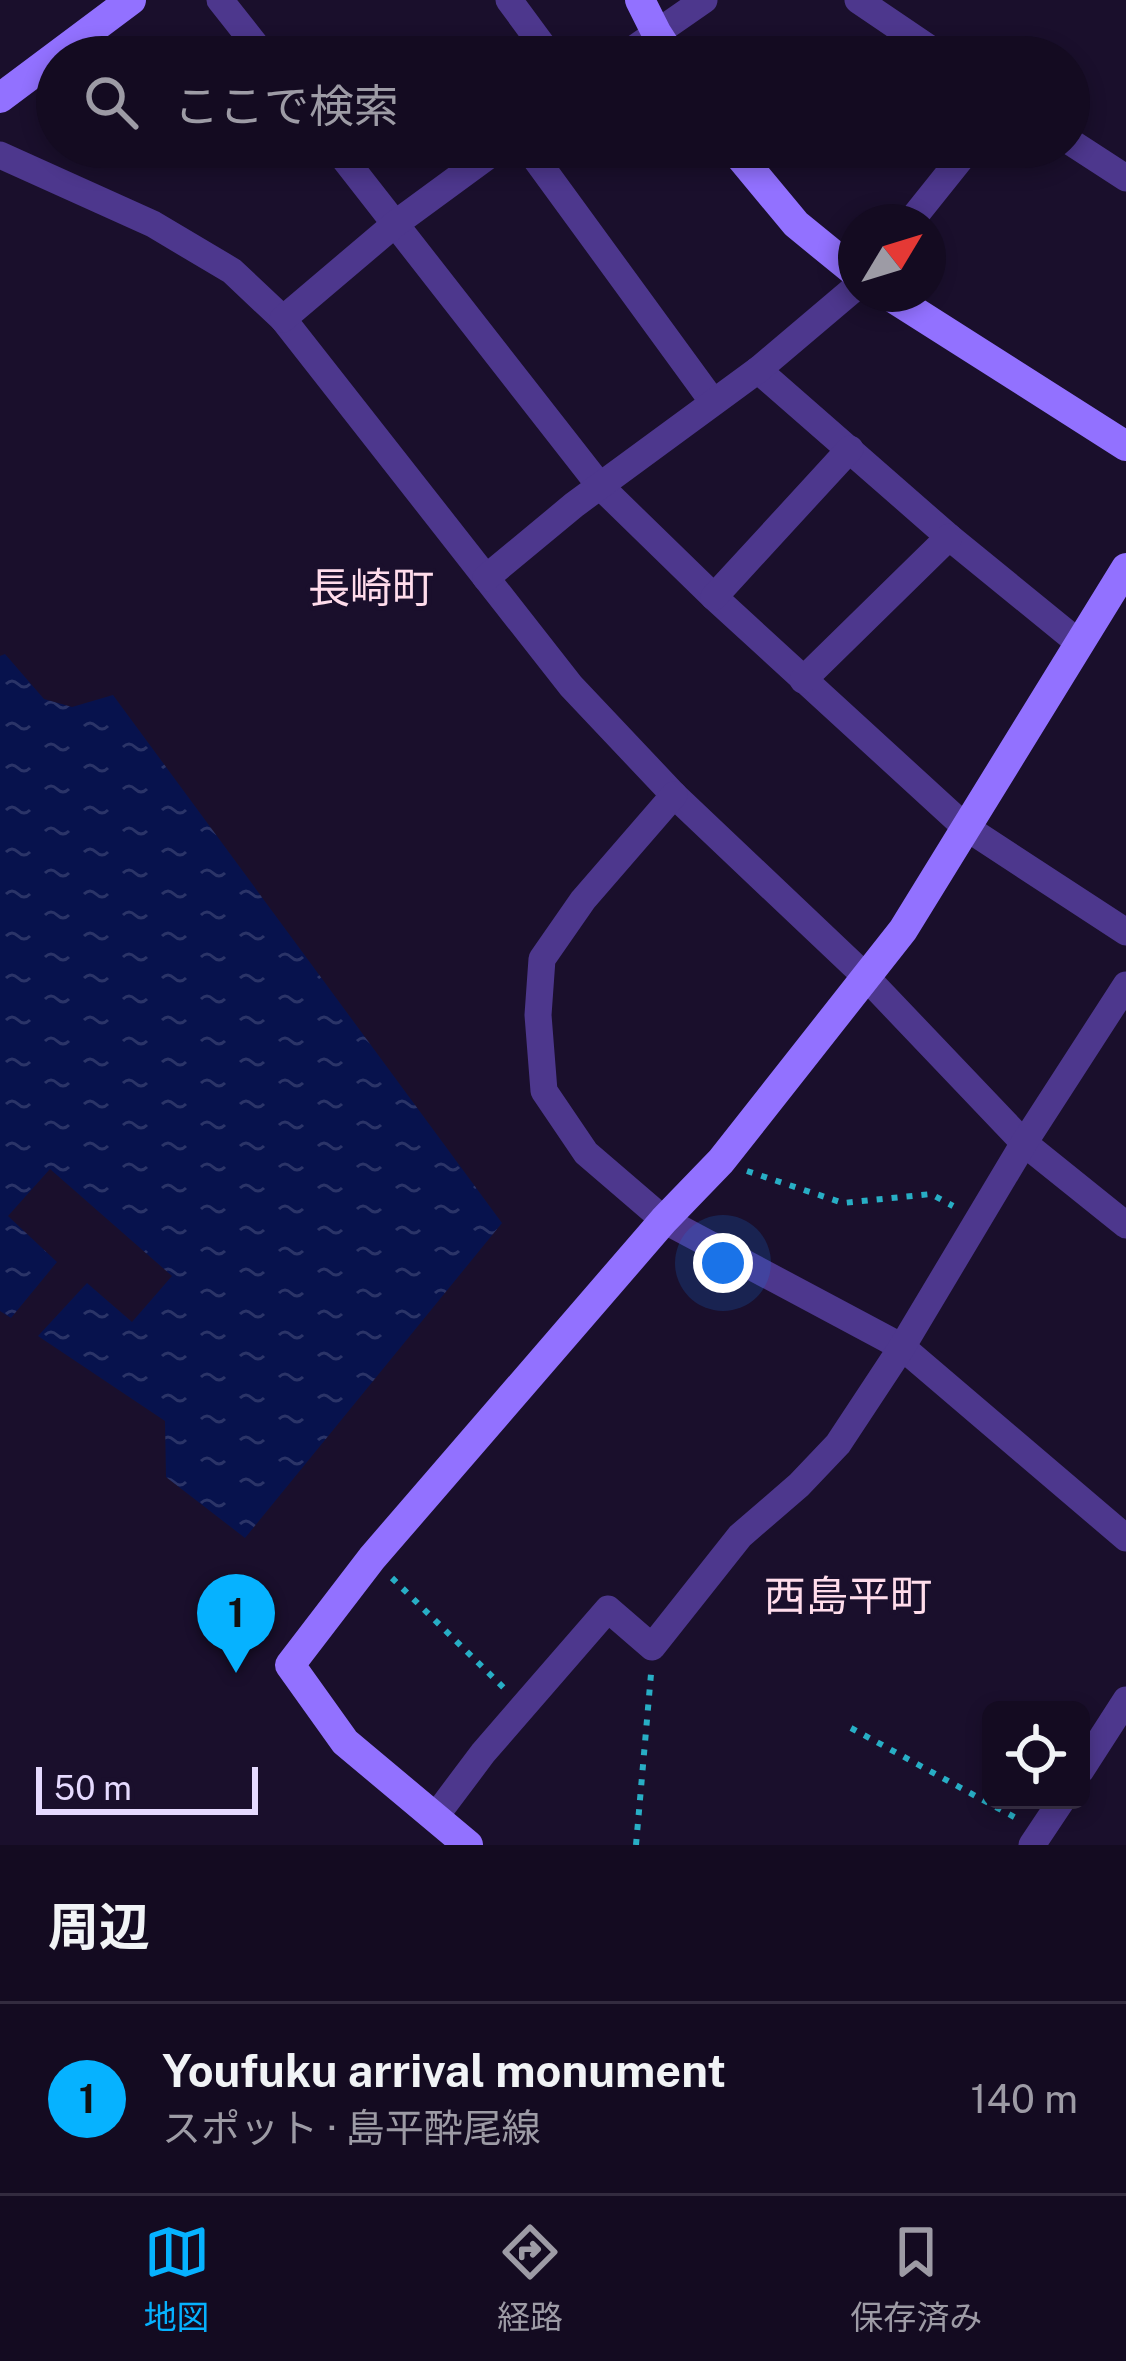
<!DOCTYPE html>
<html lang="ja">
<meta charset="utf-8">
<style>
:root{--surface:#140b21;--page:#21192e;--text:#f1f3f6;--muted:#9d9ba5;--line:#332b3f;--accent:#06b2ff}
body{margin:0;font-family:"Public Sans","Noto Sans JP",sans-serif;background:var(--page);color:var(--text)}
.controls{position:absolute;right:36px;bottom:36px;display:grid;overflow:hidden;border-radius:18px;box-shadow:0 6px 18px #0003}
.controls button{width:108px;height:108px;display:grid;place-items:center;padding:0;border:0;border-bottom:3px solid var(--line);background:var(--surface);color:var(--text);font:60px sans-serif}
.compass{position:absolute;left:838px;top:204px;width:108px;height:108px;border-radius:50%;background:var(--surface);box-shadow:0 6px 18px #0003;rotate:52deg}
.scale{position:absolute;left:36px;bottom:30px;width:222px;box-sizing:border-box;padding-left:12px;border:6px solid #e6daff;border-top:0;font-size:33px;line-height:42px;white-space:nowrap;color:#e6daff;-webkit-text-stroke:9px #1a0f2c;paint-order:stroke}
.you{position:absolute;left:723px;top:1263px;width:42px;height:42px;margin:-30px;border:9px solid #fff;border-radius:50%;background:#1a73e8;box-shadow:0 0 0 18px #1a73e833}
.badge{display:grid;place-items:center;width:78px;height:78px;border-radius:50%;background:var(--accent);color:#111;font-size:39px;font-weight:700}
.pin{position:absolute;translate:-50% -99px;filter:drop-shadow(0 3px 6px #0008)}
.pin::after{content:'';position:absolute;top:63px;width:42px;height:36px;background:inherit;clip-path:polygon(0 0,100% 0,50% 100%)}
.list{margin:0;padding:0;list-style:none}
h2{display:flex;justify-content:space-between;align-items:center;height:156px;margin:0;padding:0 48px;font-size:51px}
h2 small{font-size:39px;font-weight:400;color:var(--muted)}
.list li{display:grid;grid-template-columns:78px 1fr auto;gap:36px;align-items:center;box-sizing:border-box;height:192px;padding:0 48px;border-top:3px solid var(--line)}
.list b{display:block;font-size:45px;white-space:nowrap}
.list p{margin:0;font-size:39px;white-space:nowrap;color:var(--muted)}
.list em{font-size:39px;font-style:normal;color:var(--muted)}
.icon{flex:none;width:66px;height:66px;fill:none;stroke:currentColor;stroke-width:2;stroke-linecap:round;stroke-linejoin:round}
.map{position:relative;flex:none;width:1126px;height:1845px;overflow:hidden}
.search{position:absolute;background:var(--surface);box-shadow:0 6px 18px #0003;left:36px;right:36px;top:36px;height:132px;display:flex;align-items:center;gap:30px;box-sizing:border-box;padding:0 42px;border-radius:66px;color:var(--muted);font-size:45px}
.sheet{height:348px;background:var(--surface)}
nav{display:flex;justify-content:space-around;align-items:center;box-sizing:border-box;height:168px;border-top:3px solid var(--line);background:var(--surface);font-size:33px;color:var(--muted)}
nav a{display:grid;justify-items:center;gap:6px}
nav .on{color:var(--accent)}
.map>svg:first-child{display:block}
</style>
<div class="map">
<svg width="1126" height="1845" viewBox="0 0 1126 1845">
<defs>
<pattern id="water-ripples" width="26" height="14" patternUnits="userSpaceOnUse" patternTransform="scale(3)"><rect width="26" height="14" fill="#07124d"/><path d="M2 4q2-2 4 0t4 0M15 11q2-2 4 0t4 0" fill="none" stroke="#2b3468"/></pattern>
</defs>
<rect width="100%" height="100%" fill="#1a0f2c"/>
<polygon fill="url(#water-ripples)" points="5,654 44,699 72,707 113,695 502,1223 245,1538 166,1477 165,1421 38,1336 87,1283 132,1322 172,1276 50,1169 8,1216 57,1262 11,1318 0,1311 0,656"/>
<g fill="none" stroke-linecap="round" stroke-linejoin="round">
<g stroke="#28aec5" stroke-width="6" stroke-dasharray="6 9" stroke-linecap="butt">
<polyline points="747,1171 843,1203 931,1194 953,1206"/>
<polyline points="392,1578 506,1690"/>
<polyline points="851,1728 1016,1818"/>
<polyline points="636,1845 651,1674"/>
</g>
<g stroke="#4d378d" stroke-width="27">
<polyline points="220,0 265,57"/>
<polyline points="509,0 551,57"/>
<polyline points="858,0 942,57"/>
<polyline points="622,57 704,0"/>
<polyline points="1069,141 1126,178"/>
<polyline points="335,147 600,486 714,597 964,826 1126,932"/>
<polyline points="527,147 713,402"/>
<polyline points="0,155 153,224 232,271 283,319 571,686 674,795 865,976 1024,1143 1126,1225"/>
<polyline points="910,222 970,147"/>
<polyline points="283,319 395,224 500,147"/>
<polyline points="758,370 949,537 1079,643"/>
<polyline points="486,578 574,505 758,370 856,287"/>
<polyline points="714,597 850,449"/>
<polyline points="803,680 949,537"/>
<polyline points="674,795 583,900 542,959 538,1015 544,1091 586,1153 664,1220 902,1347 1126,1538"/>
<polyline points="1081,1770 1126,1700"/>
<polyline points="435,1817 483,1753 608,1609 652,1647 740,1536 799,1485 838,1444 902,1347 1024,1143 1126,985"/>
<polyline points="1032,1845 1062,1800"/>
</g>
<g stroke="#9271ff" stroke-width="30">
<polyline points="640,0 656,32 672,57"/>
<polyline points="0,98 131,0"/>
<polyline points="732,147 796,224 856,273"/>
<polyline points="887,294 1126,446"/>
<polyline points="468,1845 345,1742 290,1665 372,1558 664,1220 721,1161 903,930 1126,568"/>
</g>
</g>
<g text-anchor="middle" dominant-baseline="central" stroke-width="9" stroke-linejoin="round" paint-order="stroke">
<g font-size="42" fill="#ffdceb" stroke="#1a0f2c">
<text x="371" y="587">長崎町</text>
<text x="848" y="1595">西島平町</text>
</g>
</g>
</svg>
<div class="controls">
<button><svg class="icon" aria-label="locate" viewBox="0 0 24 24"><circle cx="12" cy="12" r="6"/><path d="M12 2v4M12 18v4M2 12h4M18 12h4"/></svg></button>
</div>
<svg class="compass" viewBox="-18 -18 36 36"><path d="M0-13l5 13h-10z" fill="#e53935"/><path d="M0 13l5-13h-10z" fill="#9d9ba5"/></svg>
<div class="scale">50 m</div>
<div class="you"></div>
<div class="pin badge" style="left:236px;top:1673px">1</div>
<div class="search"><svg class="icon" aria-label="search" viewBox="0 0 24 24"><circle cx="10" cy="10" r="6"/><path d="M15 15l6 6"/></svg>ここで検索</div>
</div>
<section class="sheet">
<h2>周辺<small></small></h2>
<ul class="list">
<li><span class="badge">1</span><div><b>Youfuku arrival monument</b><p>スポット · 島平酔尾線</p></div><em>140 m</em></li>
</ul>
</section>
<nav>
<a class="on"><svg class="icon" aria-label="map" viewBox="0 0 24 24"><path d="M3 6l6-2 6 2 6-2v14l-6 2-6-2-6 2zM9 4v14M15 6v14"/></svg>地図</a>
<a><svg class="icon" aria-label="directions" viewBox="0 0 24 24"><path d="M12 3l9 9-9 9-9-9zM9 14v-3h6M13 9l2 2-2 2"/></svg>経路</a>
<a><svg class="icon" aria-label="saved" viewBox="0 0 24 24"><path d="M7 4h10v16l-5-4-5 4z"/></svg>保存済み</a>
</nav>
